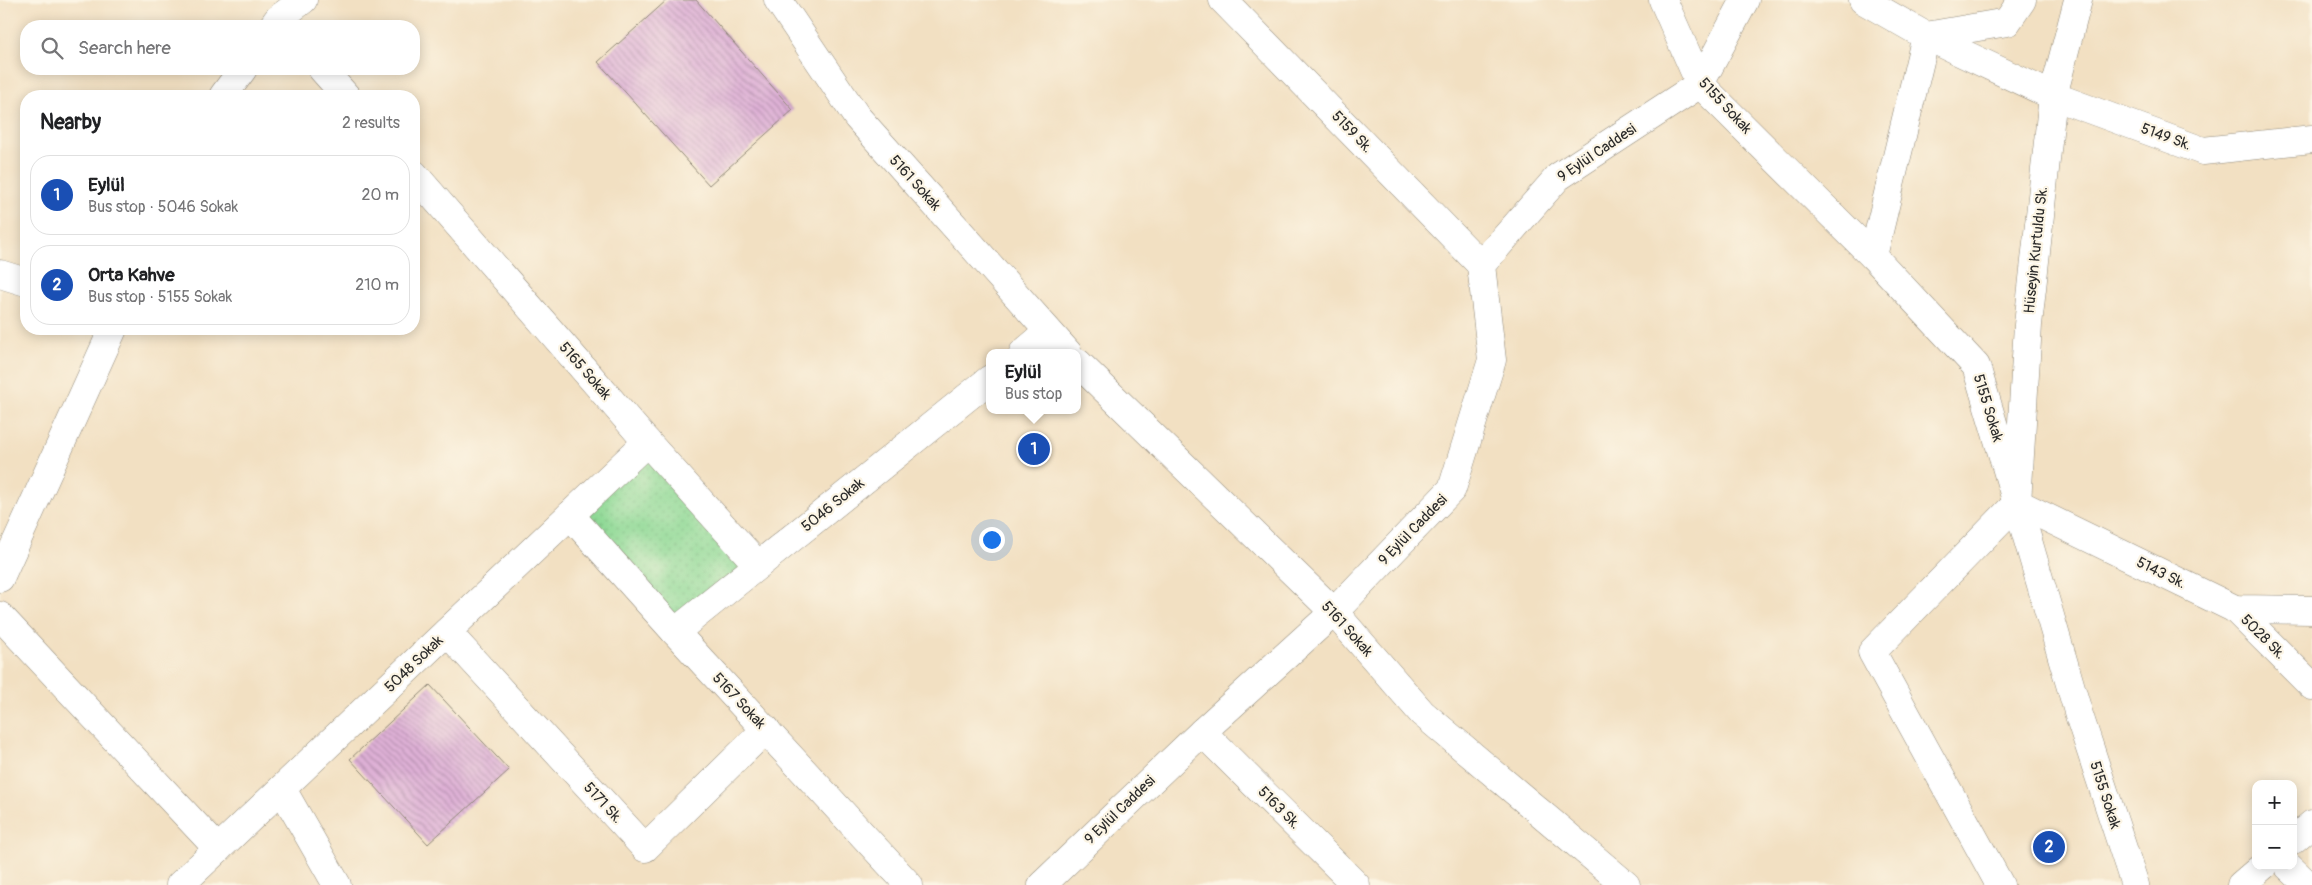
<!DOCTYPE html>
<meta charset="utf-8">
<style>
:root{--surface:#fff;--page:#f2f2f2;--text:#202124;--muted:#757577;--line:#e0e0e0;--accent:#2563eb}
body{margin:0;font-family:Pangolin,sans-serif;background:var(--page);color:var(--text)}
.controls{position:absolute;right:15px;bottom:15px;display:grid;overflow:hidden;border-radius:10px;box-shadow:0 2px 12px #0003}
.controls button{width:45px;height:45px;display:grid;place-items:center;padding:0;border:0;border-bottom:1px solid var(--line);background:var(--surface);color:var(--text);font:25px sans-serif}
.you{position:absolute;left:991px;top:539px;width:18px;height:18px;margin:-12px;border:4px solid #fff;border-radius:50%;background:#1a73e8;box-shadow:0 0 0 8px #1a73e833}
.badge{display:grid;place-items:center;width:32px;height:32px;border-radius:50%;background:var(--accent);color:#fff;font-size:16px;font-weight:700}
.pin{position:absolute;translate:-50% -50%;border:2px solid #fff;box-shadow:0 1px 5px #0006}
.popup{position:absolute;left:986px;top:349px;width:95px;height:65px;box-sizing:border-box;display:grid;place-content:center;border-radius:10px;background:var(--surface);filter:drop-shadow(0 1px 4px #0005);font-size:16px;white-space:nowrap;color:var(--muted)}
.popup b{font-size:19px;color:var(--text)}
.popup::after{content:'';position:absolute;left:50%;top:100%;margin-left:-10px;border:10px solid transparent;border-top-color:var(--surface)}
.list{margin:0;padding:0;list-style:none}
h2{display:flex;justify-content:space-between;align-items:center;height:65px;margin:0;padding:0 20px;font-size:21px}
h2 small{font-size:16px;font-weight:400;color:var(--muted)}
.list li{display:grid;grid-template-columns:32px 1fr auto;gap:15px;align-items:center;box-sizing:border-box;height:80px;margin:0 10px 10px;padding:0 10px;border:1px solid var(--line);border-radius:20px}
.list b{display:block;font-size:19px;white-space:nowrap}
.list p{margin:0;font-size:16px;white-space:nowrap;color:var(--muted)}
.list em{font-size:16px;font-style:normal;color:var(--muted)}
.icon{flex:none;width:28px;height:28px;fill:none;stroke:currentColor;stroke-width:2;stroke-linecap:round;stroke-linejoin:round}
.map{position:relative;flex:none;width:2312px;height:885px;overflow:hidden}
.search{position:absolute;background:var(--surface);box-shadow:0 2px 12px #0003;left:20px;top:20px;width:400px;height:55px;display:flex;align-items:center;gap:12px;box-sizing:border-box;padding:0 18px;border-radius:20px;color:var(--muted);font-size:19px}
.panel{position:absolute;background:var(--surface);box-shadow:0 2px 12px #0003;left:20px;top:90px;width:400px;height:245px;border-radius:20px}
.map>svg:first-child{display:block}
</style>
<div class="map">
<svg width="2312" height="885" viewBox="0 0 2312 885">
<defs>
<pattern id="park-dots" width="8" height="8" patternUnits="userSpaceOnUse" patternTransform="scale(1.25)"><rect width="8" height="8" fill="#8ed995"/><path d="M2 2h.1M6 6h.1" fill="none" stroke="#7bba81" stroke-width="1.8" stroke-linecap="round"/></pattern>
<pattern id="building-back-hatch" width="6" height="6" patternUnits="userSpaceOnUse" patternTransform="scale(1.25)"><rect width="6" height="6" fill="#deb0d6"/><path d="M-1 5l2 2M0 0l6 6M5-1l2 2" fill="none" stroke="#b48fae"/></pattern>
</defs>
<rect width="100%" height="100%" fill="#fcf5e5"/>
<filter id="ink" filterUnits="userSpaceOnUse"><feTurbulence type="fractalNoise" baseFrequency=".02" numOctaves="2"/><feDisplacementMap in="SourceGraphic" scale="10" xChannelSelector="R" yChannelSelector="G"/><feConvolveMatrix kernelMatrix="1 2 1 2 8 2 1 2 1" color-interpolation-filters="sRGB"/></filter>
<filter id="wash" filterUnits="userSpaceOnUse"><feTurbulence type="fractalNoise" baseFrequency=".0096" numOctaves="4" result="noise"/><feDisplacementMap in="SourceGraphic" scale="20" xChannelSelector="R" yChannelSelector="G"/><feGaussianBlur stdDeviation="1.12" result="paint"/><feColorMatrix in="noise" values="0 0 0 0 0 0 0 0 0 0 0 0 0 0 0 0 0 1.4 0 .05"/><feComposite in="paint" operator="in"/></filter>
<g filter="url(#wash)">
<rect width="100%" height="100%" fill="#f2e0c2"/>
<polygon fill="url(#park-dots)" stroke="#5c8260" points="647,442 758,565 675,632 570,515"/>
<g id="blocks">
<g fill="url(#building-back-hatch)">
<polygon points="667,0 696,0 793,110 709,185 598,62"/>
<polygon points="430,685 509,770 428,844 350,759"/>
</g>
</g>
</g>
<g filter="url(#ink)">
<use href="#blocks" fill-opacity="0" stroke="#8e8676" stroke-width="1"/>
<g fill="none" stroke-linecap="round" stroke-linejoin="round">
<defs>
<g id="street">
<polyline points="1223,0 1481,265"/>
<polyline points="1663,0 1700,84 1873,256 1976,366 2016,500"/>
<polyline points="1863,0 1926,36 2053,96 2203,151 2312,139"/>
<polyline points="273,26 278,19 303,0"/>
<polyline points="322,69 346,96"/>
<polyline points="223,96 243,69"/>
<polyline points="414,174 647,442 758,565"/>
<polyline points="1873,256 1926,36 2007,22 2022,0"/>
<polyline points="0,274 26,282"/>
<polyline points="1023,353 1048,332"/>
<polyline points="2017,503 2235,609 2312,610"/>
<polyline points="570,515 675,632 909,885"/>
<polyline points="0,578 113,329"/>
<polyline points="2235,609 2312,686"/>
<polyline points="0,616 218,849"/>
<polyline points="447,632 645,848 766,729"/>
<polyline points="675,632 990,379"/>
<polyline points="1202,732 1356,885"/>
<polyline points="282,789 337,885"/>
<polyline points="2293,840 2312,824"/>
<polyline points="2288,866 2308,885"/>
<polyline points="180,885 647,442"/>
<polyline points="1042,885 1202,732 1334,612 1452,489 1492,360 1481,265 1558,177 1700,84 1745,0"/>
<polyline points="2000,885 1872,652 2017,503"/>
<polyline points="2241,885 2263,866"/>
</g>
<g id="secondary">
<polyline points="778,0 857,117 1068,353"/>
<polyline points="2078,0 2053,96 2028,325 2017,503 2079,715 2135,885"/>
<polyline points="1078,363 1334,612 1422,713 1626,885"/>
</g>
</defs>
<use href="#street" stroke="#8e8676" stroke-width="29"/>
<use href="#secondary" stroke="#8e8676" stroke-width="29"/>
<use href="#street" stroke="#fff" stroke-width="28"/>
<use href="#secondary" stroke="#fff" stroke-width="28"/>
</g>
</g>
<g text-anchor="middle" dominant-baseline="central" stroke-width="4.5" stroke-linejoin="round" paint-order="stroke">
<g font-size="15" fill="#2b2b2b" stroke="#fcf5e5">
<text transform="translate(1725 106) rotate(47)">5155 Sokak</text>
<text transform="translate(1352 132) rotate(46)">5159 Sk.</text>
<text transform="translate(2166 137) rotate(20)">5149 Sk.</text>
<text transform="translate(1597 153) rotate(-34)">9 Eylül Caddesi</text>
<text transform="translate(915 183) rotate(48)">5161 Sokak</text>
<text transform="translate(2036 250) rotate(-84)">Hüseyin Kurtuldu Sk.</text>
<text transform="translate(585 371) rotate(49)">5165 Sokak</text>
<text transform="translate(1988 408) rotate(73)">5155 Sokak</text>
<text transform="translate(833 505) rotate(-39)">5046 Sokak</text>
<text transform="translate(1413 530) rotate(-46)">9 Eylül Caddesi</text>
<text transform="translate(2161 573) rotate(26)">5143 Sk.</text>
<text transform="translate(1347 629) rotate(48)">5161 Sokak</text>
<text transform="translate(2263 637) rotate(45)">5028 Sk.</text>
<text transform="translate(414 664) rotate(-44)">5048 Sokak</text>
<text transform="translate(739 701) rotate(47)">5167 Sokak</text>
<text transform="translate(2105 795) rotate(72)">5155 Sokak</text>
<text transform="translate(603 803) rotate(47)">5171 Sk.</text>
<text transform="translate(1279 808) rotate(45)">5163 Sk.</text>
<text transform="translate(1120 810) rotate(-44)">9 Eylül Caddesi</text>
</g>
</g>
</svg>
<div class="controls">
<button>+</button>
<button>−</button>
</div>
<div class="you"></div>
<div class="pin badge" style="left:1034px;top:449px;background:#1a4fb4">1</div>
<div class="popup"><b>Eylül</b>Bus stop</div>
<div class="pin badge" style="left:2049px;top:847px;background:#1a4fb4">2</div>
<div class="search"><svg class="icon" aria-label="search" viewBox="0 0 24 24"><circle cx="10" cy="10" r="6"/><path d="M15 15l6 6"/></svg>Search here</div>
<section class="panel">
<h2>Nearby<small>2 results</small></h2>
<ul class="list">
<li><span class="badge" style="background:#1a4fb4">1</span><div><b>Eylül</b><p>Bus stop · 5046 Sokak</p></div><em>20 m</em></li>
<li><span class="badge" style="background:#1a4fb4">2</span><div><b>Orta Kahve</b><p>Bus stop · 5155 Sokak</p></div><em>210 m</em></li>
</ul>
</section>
</div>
